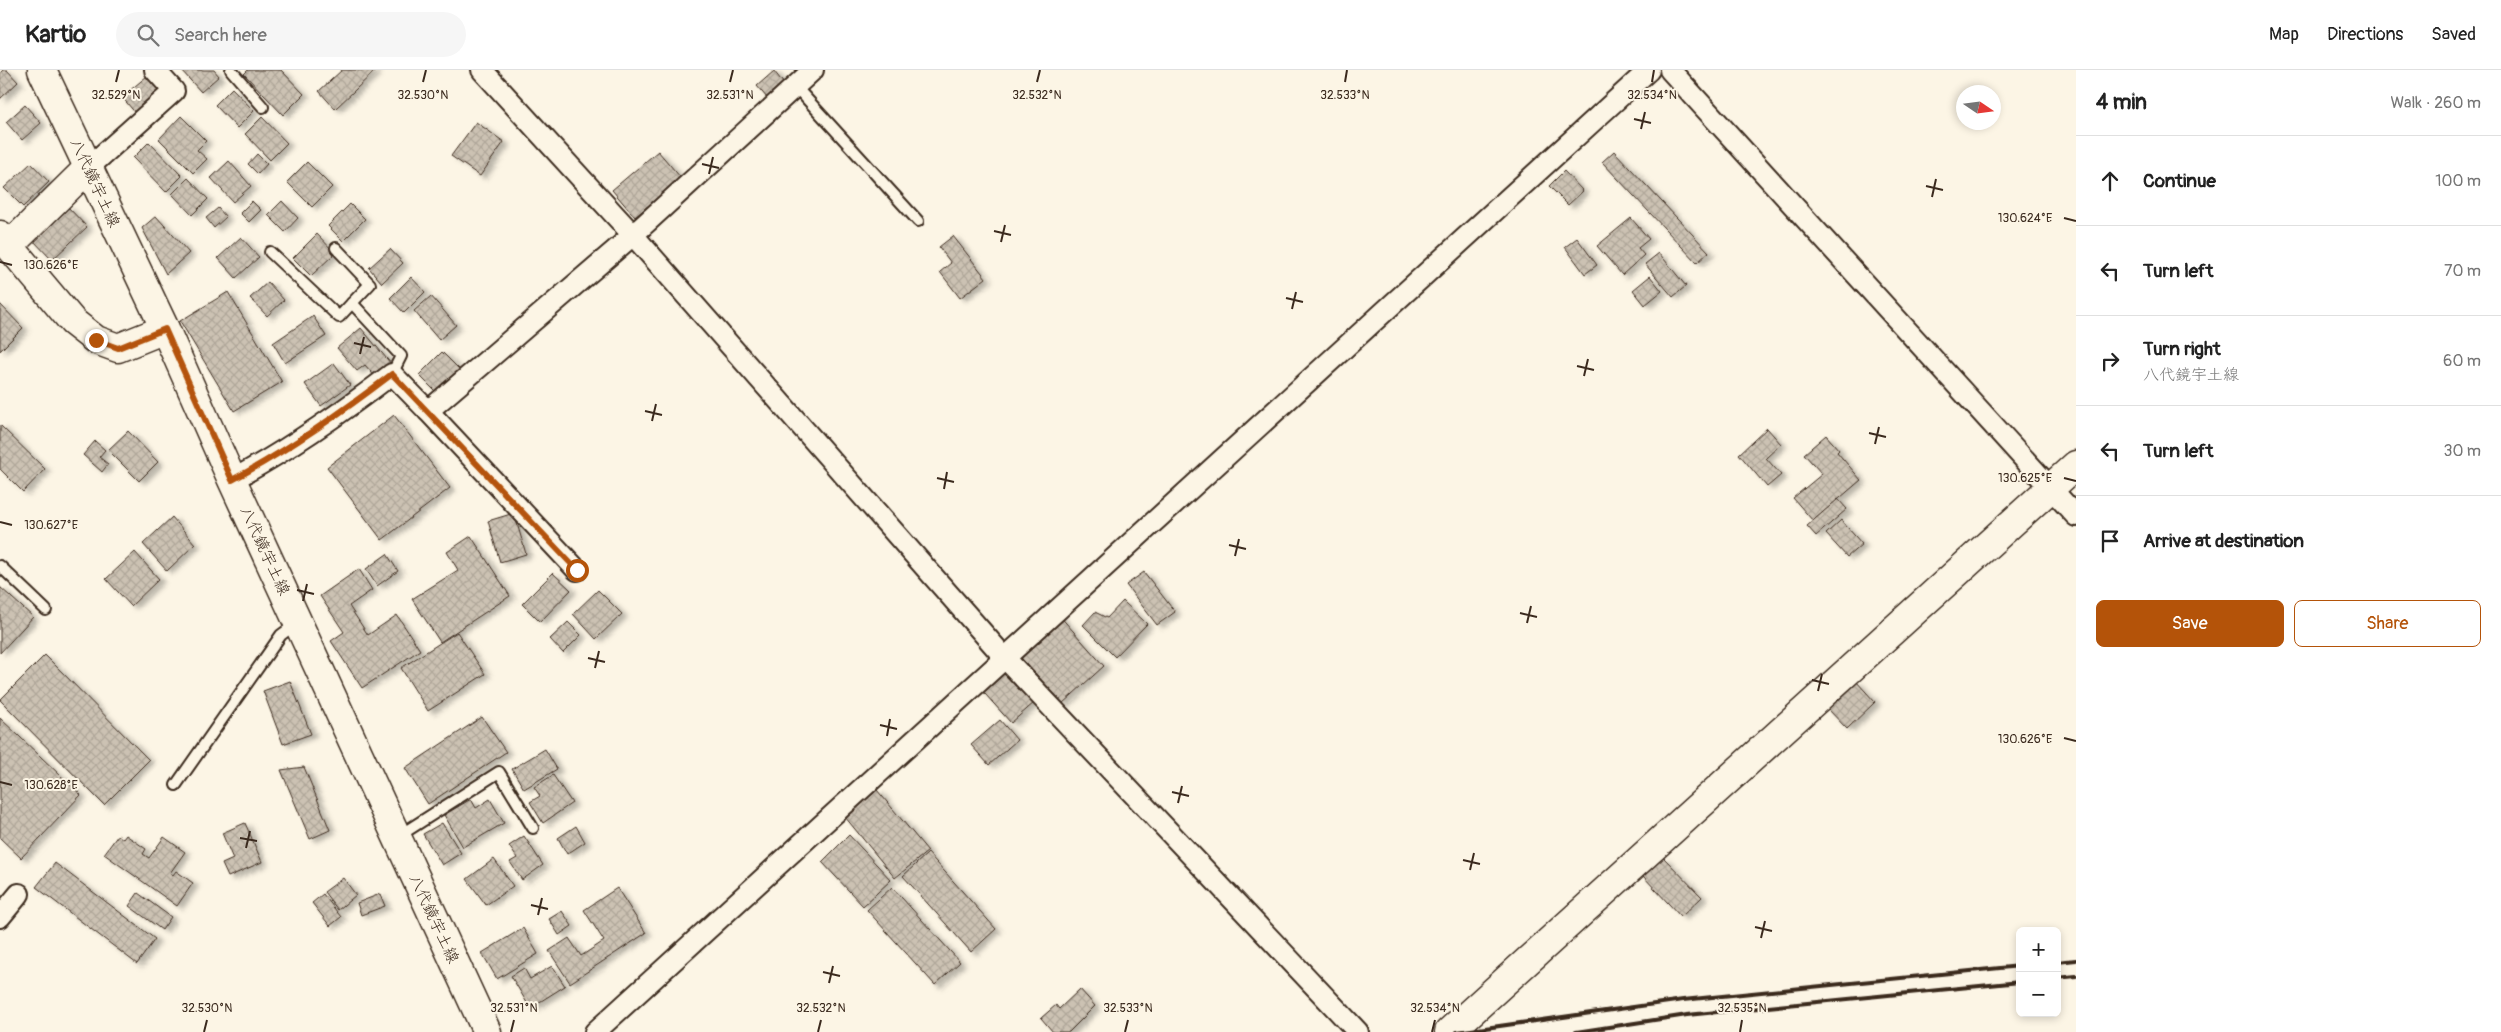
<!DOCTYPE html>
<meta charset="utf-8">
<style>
:root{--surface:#fff;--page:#f6f6f6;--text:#222;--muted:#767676;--line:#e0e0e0;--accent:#b45309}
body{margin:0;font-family:Pangolin,"Klee One",sans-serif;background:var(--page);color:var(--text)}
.controls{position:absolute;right:15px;bottom:15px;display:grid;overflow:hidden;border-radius:8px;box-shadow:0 2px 8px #0003}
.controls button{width:45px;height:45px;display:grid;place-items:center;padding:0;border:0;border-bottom:1px solid var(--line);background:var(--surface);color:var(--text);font:25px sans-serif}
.compass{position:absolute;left:1956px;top:15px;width:45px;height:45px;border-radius:50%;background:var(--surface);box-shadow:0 2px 8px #0003;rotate:103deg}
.stop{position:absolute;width:15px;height:15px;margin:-11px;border:4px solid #b45309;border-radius:50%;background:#fff}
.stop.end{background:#b45309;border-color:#fff;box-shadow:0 1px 5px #0008}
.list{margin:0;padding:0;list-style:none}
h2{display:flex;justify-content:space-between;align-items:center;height:65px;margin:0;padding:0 20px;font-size:21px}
h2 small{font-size:16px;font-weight:400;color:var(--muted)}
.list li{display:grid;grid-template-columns:32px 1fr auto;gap:15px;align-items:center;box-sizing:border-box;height:90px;padding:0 20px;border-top:1px solid var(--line)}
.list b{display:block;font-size:19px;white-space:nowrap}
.list p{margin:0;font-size:16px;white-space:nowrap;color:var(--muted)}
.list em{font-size:16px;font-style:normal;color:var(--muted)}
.actions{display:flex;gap:10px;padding:15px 20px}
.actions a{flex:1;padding:11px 0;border:1px solid var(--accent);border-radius:8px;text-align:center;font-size:18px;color:var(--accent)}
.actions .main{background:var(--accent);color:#fff}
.icon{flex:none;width:28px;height:28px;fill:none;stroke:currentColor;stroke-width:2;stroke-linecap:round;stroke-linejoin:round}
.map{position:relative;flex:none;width:2076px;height:962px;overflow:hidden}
header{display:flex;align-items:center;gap:30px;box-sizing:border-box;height:70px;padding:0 25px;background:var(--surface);border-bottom:1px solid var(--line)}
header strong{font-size:24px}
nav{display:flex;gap:28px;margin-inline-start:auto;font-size:18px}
.search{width:350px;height:45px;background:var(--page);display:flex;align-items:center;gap:12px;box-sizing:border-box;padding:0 18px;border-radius:28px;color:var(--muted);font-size:19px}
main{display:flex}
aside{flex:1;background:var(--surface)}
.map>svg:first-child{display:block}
</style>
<header>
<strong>Kartio</strong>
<div class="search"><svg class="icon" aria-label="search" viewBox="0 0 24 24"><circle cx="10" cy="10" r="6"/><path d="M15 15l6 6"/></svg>Search here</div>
<nav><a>Map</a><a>Directions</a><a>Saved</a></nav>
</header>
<main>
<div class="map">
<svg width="2076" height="962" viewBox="0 0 2076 962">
<defs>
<pattern id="building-cross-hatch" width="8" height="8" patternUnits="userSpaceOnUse" patternTransform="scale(1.25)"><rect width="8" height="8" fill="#ccc2b3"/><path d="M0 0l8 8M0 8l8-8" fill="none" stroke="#b0a79a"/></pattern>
<filter id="shadow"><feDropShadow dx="5.5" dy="3" stdDeviation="2.5" flood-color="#0004"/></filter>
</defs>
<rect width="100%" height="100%" fill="#fcf5e5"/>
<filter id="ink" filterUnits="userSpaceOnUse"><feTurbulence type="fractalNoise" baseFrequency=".02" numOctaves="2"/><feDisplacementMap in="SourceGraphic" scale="10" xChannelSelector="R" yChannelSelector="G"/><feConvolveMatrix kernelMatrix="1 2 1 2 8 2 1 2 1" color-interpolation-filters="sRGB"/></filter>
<g filter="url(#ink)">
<g fill="url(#building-cross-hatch)" stroke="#3b2a1e" filter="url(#shadow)">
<polygon points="3,0 7,0 18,12 0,29 0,3"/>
<polygon points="181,0 214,0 219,6 201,22"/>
<polygon points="248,0 281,0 304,24 283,45 244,4"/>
<polygon points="342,0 376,0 335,39 319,21"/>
<polygon points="774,1 784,14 767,28 757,16"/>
<polygon points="147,6 162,24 137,45 122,27"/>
<polygon points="232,18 254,41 237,58 215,35"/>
<polygon points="25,35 41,53 22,70 6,52"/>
<polygon points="181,46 206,71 197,80 207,89 193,103 159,69"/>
<polygon points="262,47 287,73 270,90 245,64"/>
<polygon points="476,52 504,72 480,106 451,86"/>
<polygon points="149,72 182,106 166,122 133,88"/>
<polygon points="658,81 681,108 635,147 612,120"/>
<polygon points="1614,81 1709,182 1697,193 1602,92"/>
<polygon points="257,84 267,94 258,104 248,94"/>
<polygon points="229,91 251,116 233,132 211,108"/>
<polygon points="307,92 332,117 312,137 287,112"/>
<polygon points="31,93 49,112 23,137 4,118"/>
<polygon points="1564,101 1583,121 1568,135 1549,116"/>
<polygon points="188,108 208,129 192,145 172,124"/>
<polygon points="252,131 261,140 249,152 240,143"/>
<polygon points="282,131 298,148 285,162 268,145"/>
<polygon points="350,134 365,149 343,171 328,156"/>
<polygon points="67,136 87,157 52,190 32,169"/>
<polygon points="218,138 226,147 214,158 206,148"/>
<polygon points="156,146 189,183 166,204 142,158"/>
<polygon points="1631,148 1649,169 1638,178 1644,185 1622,205 1597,176"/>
<polygon points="317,164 335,183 311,206 293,188"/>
<polygon points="953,166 986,208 960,228 940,202 951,193 939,177"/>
<polygon points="241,167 259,187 236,208 218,188"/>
<polygon points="1577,168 1597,195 1585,204 1565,177"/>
<polygon points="390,179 403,193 382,213 369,198"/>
<polygon points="1659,183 1686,216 1673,227 1645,194"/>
<polygon points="1650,206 1662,221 1645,235 1633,220"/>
<polygon points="411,207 425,222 404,243 390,228"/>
<polygon points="268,212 284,230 267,246 250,228"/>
<polygon points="228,222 282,312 234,341 180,251"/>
<polygon points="431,226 456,255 439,270 414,241"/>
<polygon points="0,234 23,258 0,281"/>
<polygon points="313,246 326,266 285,293 273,273"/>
<polygon points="361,258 392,295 376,308 365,295 357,301 337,278"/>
<polygon points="442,282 462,302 439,325 419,305"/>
<polygon points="334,293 350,315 321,336 305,314"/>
<polygon points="394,345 450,418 382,470 327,397"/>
<polygon points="0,355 45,399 23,422 0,399"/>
<polygon points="1767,358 1781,374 1766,388 1781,405 1767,417 1739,384"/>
<polygon points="128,361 158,392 139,411 108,380"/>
<polygon points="1826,365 1839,380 1837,382 1861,410 1813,451 1793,428 1822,404 1804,384"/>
<polygon points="95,371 105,380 99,387 108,394 102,402 83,385"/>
<polygon points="1838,429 1847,439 1816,466 1807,456"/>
<polygon points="514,443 526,484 500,492 488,451"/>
<polygon points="172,447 195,474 167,501 143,474"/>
<polygon points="1841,450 1862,474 1847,487 1826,464"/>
<polygon points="471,466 510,526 440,572 412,529 458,500 447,482"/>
<polygon points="135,482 159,509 131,536 106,509"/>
<polygon points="387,484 398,501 377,516 366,499"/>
<polygon points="359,499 372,520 349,536 368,565 397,545 420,580 362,618 331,571 344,562 320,526"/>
<polygon points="1144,502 1175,542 1157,555 1126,515"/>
<polygon points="553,503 571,520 540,552 522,534"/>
<polygon points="0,517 33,547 0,583"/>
<polygon points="598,520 622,544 596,569 573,544"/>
<polygon points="1123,531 1147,554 1115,587 1083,555 1095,542 1107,548"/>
<polygon points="1058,544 1104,596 1062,634 1016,582"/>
<polygon points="568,552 581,565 563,583 550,569"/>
<polygon points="457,562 485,604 428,641 401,598"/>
<polygon points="45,585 149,690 104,735 0,630"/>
<polygon points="1001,594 1035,632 1011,653 977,615"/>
<polygon points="290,611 311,664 283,674 263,621"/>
<polygon points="1856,611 1875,632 1847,659 1827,638"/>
<polygon points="482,647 506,682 428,734 405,698"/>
<polygon points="0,648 81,725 21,788 0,768"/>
<polygon points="1000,650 1017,670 989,695 971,675"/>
<polygon points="545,679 557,699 524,719 512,699"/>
<polygon points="304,697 330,760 310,769 281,700"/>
<polygon points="553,705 572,733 543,753 530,732 540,726 534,717"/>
<polygon points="877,720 928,781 895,808 845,747"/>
<polygon points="471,729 476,738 490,729 504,753 463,777 444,745"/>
<polygon points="245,753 262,792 228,807 222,794 233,789 222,763"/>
<polygon points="442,753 461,783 442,795 423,764"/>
<polygon points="576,756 585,772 567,784 558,768"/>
<polygon points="118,765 123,769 126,765 146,779 143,784 149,788 164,767 185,782 170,803 173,805 176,801 193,813 177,836 104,784"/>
<polygon points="849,765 891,810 863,836 822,792"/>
<polygon points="524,766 543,795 522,810 510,792 517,788 509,776"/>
<polygon points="928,783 996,859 971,882 903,806"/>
<polygon points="1663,787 1702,827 1681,847 1643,806"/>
<polygon points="494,789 513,816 486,835 467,809"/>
<polygon points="55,793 155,869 137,894 36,817"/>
<polygon points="343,808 356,825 338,840 324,822"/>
<polygon points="892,817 960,892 935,915 867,840"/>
<polygon points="617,818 646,863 570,913 549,881 569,868 581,886 604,871 584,840"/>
<polygon points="138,823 171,847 162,860 129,836"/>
<polygon points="323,824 341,847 330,856 312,833"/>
<polygon points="380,824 385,836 361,845 357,833"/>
<polygon points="562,841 572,856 559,865 549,849"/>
<polygon points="523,858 538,884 497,909 482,883"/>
<polygon points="552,896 565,916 530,938 511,906 524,898 530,909"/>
<polygon points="1080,919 1095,936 1069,962 1053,962 1041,948 1056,935 1059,939"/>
</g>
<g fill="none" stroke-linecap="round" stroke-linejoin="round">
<defs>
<g id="lane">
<polyline points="231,0 263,37"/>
<polyline points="795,16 918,151"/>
<polyline points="336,178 370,214 352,233"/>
<polyline points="270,182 339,247 352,233 401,286 392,304"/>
<polyline points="0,496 46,540"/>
<polyline points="176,715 281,565 297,553"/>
<polyline points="397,767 499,702 533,758"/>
</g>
<g id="street">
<polyline points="482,0 633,165 1004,587 1358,962"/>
<polyline points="1670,0 2076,446"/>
<polyline points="88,98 174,21 155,0"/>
<polyline points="428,341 577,500"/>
<path d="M232,410C289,380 341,343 392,304L428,341L633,165L813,0"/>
<polyline points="0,847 19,824"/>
<polyline points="595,962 1649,0"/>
</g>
<g id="secondary">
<polyline points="0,165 73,252 96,270 118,278 165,259"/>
<polyline points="9,176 88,98"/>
<polyline points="1449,962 2076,395"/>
</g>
<polyline id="primary" points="42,0 165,259 232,410 487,962"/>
</defs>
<use href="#lane" stroke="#3b2a1e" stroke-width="14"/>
<use href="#street" stroke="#3b2a1e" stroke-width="24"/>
<use href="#secondary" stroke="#3b2a1e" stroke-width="31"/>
<use href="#primary" stroke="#3b2a1e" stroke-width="31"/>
<use href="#lane" stroke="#fcf5e5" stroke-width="10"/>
<use href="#street" stroke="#fcf5e5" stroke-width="20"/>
<use href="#secondary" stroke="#fcf5e5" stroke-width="28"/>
<use href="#primary" stroke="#fcf5e5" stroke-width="28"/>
<g stroke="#3b2a1e" stroke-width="4">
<polyline points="2057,892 2076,890"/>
<polyline points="2057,908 2076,906"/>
<polyline points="1457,962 1683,930 2020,896"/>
<polyline points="1576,962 1687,945 2020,912"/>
</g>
</g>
</g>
<g fill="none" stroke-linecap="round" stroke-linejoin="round" filter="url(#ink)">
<path stroke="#b45309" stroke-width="6" d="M96,270L118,278L165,259L232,410C289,380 341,343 392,304L577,500"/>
</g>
<path fill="none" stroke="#3b2a1e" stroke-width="2" d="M116,12L119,0M423,12L426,0M730,12L733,0M1037,12L1040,0M1345,12L1347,0M1652,12L1654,0M1634,49L1651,53M1641,59L1645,42M702,94L719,98M709,104L713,87M1926,116L1943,120M1932,127L1936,109M2064,148L2076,151M994,161L1011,165M1001,172L1005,155M0,192L12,195M1286,228L1303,232M1292,239L1296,222M354,273L371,277M360,284L364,267M1577,296L1594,300M1584,306L1588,289M645,341L662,345M652,351L656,334M1869,363L1886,367M1875,374L1879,357M937,408L954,412M2064,408L2076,411M944,419L947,402M0,452L12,455M1229,475L1246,479M1235,486L1239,469M297,520L314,524M303,531L307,514M1520,543L1537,547M1527,553L1531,536M588,588L605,592M595,598L599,581M1812,610L1829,614M1818,621L1822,604M880,655L897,659M887,666L890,649M2064,668L2076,671M0,712L12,715M1172,722L1189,726M1178,733L1182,716M240,768L257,771M246,778L250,761M1463,790L1480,794M1470,800L1474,783M531,835L548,839M538,845L542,828M1755,857L1772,861M1761,868L1765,851M823,902L840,906M829,913L833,896M204,962L207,950M511,962L514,950M818,962L821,950M1125,962L1128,950M1432,962L1435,950M1740,962L1742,950"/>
<g text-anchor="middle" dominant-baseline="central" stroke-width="4" stroke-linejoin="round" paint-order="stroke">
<g font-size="16" fill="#3b2a1e" stroke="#fcf5e5">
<text transform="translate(95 113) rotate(65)">八代鏡宇土線</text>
<text transform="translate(265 481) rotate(65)">八代鏡宇土線</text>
<text transform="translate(434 849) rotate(65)">八代鏡宇土線</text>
</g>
</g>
<g font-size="12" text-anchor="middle" fill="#3b2a1e" stroke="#fcf5e5" stroke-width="4" stroke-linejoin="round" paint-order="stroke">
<text x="116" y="29">32.529°N</text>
<text x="730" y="29">32.531°N</text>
<text x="1037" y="29">32.532°N</text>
<text x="1345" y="29">32.533°N</text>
<text x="1652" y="29">32.534°N</text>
<text x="423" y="29">32.530°N</text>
<text x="2025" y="152">130.624°E</text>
<text x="51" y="199">130.626°E</text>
<text x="2025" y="412">130.625°E</text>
<text x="51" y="459">130.627°E</text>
<text x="2025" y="673">130.626°E</text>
<text x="51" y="719">130.628°E</text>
<text x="207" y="942">32.530°N</text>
<text x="514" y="942">32.531°N</text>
<text x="821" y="942">32.532°N</text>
<text x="1128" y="942">32.533°N</text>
<text x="1435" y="942">32.534°N</text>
<text x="1742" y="942">32.535°N</text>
</g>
</svg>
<div class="controls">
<button>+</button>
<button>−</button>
</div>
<svg class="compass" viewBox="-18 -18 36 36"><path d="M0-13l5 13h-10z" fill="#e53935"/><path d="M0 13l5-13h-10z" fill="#767676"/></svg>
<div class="stop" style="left:577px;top:500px"></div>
<div class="stop end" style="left:96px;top:270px"></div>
</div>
<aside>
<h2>4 min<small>Walk · 260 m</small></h2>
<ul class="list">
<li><svg class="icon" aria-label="ahead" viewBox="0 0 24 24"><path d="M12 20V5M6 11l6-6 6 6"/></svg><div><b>Continue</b></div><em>100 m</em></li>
<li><svg class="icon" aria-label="left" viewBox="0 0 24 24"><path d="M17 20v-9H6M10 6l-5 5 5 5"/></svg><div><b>Turn left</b></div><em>70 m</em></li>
<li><svg class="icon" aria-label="right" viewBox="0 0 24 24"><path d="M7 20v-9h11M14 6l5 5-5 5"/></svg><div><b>Turn right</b><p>八代鏡宇土線</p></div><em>60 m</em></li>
<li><svg class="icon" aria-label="left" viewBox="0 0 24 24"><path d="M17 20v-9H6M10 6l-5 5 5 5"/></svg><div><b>Turn left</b></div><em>30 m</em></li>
<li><svg class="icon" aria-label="arrive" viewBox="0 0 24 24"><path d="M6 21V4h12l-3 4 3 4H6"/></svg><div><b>Arrive at destination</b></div></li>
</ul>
<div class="actions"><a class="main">Save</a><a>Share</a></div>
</aside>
</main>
